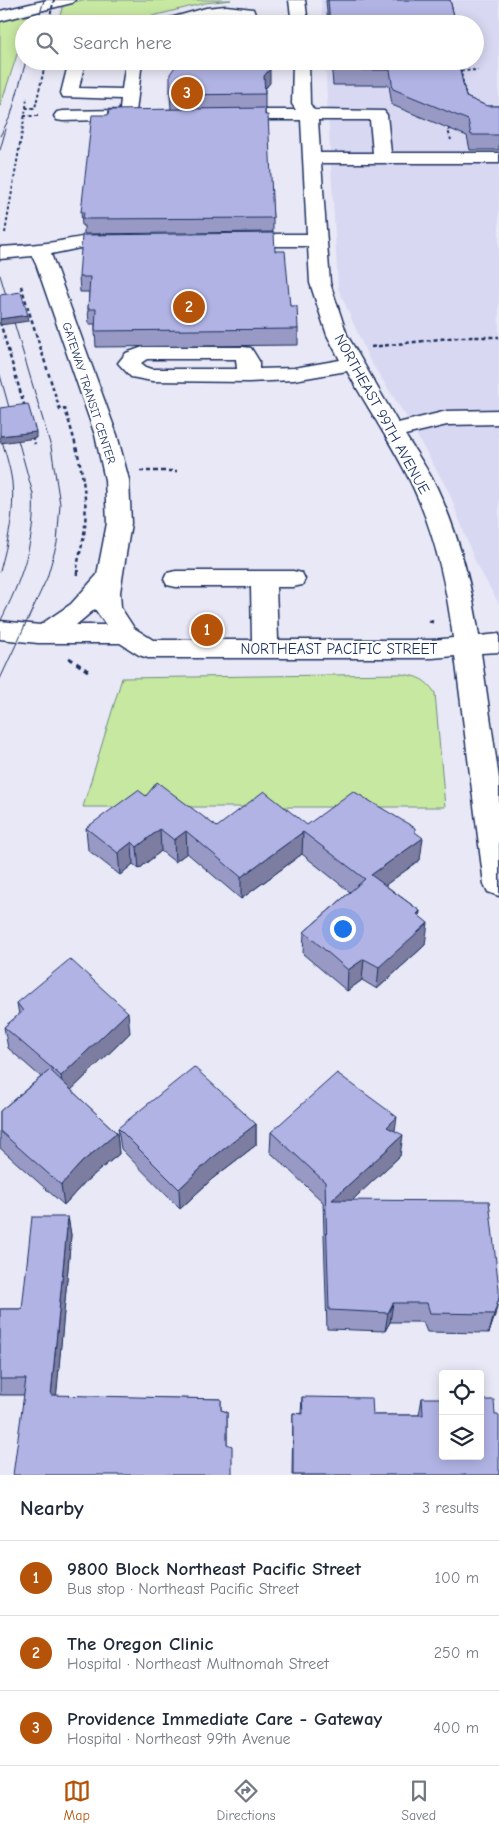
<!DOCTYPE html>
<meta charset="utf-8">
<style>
:root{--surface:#fff;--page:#f2f2f3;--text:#1f2937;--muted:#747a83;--line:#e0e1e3;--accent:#b45309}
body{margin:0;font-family:"Comic Neue",sans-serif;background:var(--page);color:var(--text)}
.controls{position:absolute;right:15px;bottom:15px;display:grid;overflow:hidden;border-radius:5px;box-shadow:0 2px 12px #0003}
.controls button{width:45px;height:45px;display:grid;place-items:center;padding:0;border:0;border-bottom:1px solid var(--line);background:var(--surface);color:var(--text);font:25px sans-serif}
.you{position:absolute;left:342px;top:928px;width:18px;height:18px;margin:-12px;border:4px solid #fff;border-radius:50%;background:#1a73e8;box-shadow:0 0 0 8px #1a73e833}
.badge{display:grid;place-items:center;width:32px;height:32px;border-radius:50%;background:var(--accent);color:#fff;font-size:16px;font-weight:700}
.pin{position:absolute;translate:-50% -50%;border:2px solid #fff;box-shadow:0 1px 5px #0006}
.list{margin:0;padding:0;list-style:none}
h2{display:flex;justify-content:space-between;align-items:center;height:65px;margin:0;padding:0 20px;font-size:21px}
h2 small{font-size:16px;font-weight:400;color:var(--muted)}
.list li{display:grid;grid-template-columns:32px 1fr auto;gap:15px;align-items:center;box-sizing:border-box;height:75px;padding:0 20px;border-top:1px solid var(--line)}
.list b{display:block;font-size:19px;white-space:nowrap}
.list p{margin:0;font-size:16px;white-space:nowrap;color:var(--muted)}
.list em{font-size:16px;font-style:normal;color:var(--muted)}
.icon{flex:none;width:28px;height:28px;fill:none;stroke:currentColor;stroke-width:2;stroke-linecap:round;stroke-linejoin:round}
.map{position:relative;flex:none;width:499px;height:1475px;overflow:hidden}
.search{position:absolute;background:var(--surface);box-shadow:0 2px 12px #0003;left:15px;right:15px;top:15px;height:55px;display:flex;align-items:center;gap:12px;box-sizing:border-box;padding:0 18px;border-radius:28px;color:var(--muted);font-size:19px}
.sheet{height:290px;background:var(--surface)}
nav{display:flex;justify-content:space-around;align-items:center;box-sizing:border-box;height:70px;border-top:1px solid var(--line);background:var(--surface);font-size:14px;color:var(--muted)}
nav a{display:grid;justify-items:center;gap:2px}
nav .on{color:var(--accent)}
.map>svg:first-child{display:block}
</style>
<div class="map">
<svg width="499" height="1475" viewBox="0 0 499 1475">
<rect width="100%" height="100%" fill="#e8e8f7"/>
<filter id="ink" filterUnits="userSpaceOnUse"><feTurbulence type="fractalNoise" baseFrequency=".02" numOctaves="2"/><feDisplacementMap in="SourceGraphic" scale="10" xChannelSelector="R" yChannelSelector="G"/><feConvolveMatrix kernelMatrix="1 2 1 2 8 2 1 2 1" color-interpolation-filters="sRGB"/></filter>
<g filter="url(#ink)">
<polygon fill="#d8d8f2" points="321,0 499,0 499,604 474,559 449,492 405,415 369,359 338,288 325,61 475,61 475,24 323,24"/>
<g fill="#c7e8a1" stroke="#718c80">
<polygon points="82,0 231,0 205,3 120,24 58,23 63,5"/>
<polygon points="25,14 30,14 27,24 24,24 24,33 0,107 0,20"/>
<path d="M401,674C417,676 426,679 435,693L445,807H83L122,678Z"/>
</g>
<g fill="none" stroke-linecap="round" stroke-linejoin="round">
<defs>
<g id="minor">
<polygon points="289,0 305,0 308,24 292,24"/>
<polygon points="226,6 253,9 259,24 243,24 240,16 216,16 185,24 158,24 160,21 206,8"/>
<polygon points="69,61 85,61 79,88 122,89 126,61 142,61 136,112 138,115 135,119 63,121 57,120 54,116 57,112 63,111 120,110 121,99 63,97 61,93"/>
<path d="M293,61H309L310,104L314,110L384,111L387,115L391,153H499V163H321L330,283L347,335L398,423L447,411L499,410V424L447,425L405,435C416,452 428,470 437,488C458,533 472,586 479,636L499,634V652L481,653L499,779V896L488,892L484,884L455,656L432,658H148L139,655L120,643H38L0,639V621L40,625L71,604L97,575L107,523L105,480L95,435L36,264L32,256L0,259V247C16,246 32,245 47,243C73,240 99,230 125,237L128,241L125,245L80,248L51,254L117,435L129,480L131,523L120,592L121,608L134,628L153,640H252L251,587H176L167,585L164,579L167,573L176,571H293L302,573L305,579L302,585L293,587H276L278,640H432L453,638C447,588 435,534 413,487C394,447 369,410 347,371L294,380L248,382L152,381L131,377L118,363L126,353L143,347H243L251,348L259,361V369L294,368L340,360L327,335L310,283L308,246H238L231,244L228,240L231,236L238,234H307L301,120H232L226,119L223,115L226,111L232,110H296L292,104ZM318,120H370L373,153H320ZM147,359H236L237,369H152L146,367L141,363ZM95,609L106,625H76Z"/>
</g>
<polygon id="highway" points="47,0 75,0 72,3 0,21 0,11"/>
</defs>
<use href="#minor" stroke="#1b2f5e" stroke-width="3"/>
<use href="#highway" stroke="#1b2f5e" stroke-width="3"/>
<g stroke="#1b2f5e" stroke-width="2" stroke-dasharray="3 2.5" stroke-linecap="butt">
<polyline points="462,61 463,68 460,68 467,101"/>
<polyline points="461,71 478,70"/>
<polyline points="26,108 27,97"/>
<polyline points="24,116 40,116"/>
<polyline points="451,129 448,130 451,140"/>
<polyline points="5,233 26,108 35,108 46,61"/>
</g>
<g stroke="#1b2f5e" stroke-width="2.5" stroke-dasharray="4 3" stroke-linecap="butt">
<path d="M21,286L60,410L65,409C77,447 88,486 85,526C84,540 79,554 77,568"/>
<polyline points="0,322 25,408"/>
<polyline points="371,347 458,337 499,337"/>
<polyline points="32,436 35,444"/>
<polyline points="140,471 177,471"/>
</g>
<g stroke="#1b2f5e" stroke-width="3" stroke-dasharray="5 4" stroke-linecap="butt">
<polyline points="77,575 78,567"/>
<polyline points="429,621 433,622"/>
<polyline points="69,658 91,673"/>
</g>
<use href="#minor" fill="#fff" fill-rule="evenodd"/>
<use href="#highway" fill="#fff" fill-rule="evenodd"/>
<g stroke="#1b2f5e" stroke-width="1">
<polyline points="37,24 44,0"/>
<polyline points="0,136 11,115 26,61"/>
<polyline points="0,150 6,129"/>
<polyline points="0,275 51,447 60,504 57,543 47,578 0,679"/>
<path d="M0,375L33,494C36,541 21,581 0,622"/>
<path d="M0,433C4,449 10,466 12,482C15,512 8,542 0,571"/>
</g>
<polyline stroke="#1b2f5e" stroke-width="2" stroke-dasharray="3 2.5" stroke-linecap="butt" points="48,24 54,0"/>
</g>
<g fill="#989ac5" stroke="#1b2f5e">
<polygon points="326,0 450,0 456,24 328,24"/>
<polygon points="331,61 461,61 460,67 459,67 466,97 487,106 499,106 499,150 470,150 467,136 392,105 389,85 333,85"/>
<polygon points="270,83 265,89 265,108 273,218 273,232 84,234 84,226 82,226 81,212 108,115 171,109 170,95"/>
<polygon points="275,251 290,306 298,329 298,345 96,347 95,331 95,324 89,324 88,309 89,292 80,292 79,277"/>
<polygon points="146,796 217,827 307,825 415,832 420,860 385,885 420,911 419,916 425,945 377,989 362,980 347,991 303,954 304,932 350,892 302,854 241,899 187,853 175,862 161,851 139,869 133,864 120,875 88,850 86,828"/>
<polygon points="17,1003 130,1033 71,1090 117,1133 119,1154 85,1182 64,1205 0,1148 0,1111 41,1077 8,1048 4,1027 19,1015"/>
<polygon points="256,1124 256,1145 212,1179 180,1209 121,1149 118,1128"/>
<polygon points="395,1131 400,1156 352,1200 495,1315 489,1333 427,1332 423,1322 390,1322 385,1331 327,1329 323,1202 270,1152 271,1132"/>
<polygon points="68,1217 71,1235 56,1396 221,1399 221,1410 227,1412 227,1444 232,1462 24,1395 0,1395 0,1309 22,1309"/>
<polygon points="302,1397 373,1415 419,1415 422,1398 495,1415 499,1475 292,1475 293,1413 301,1414"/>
</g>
<g fill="#7c7da0" stroke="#1b2f5e">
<polygon points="270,69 270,83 264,89 264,76"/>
<polygon points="28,315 29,321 0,325 0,319"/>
<polygon points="36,432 36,438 0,443 0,436"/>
<polygon points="160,829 161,851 139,869 137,847"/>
<polygon points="186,831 187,853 175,862 174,840"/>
<polygon points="303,832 302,854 241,899 241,877"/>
<polygon points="423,838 420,860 369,897 371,875"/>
<polygon points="132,842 133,864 120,875 118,853"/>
<polygon points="420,911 417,932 428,923 425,945 377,989 379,967"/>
<polygon points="364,959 362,980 347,991 348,970"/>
<polygon points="128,1012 130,1033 64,1097 61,1076"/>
<polygon points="397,1117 394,1137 387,1127"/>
<polygon points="256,1124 256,1145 212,1179 180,1209 179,1189 211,1159"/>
<polygon points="117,1133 119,1154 85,1182 64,1205 61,1185 82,1162"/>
<polygon points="403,1135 400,1156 331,1220 332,1200"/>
<polygon points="68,1217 71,1235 55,1412 51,1395"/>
<polygon points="499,1298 495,1315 489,1333 494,1314"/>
<polygon points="393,1303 390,1322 385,1331 388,1313"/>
</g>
<g fill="#b1b3e5" stroke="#1b2f5e">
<polygon points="328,0 450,0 456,24 330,24"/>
<polygon points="179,61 265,61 270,69 264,76 265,94 170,95 170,74"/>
<polygon points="333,61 458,61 466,97 487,106 499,106 499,135 471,135 468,120 393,89 390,70 334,70"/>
<polygon points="265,108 265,115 268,115 273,218 83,219 84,212 81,212 92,115 108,115 109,110"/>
<polygon points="274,233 275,251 285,251 290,306 297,306 298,329 95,331 96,309 88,309 90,277 79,277 82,235"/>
<polygon points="21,292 28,315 0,319 0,295"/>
<polygon points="28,404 36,432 0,436 0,408"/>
<polygon points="157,782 217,827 264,791 307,825 353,791 415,828 415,832 423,838 371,875 420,911 417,914 428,923 379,967 364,959 348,970 304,932 365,879 303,832 241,877 186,831 174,840 160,829 137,847 132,842 118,853 86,828 138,790 146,796"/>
<polygon points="70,959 128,1012 61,1076 4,1027 23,1011 17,1003"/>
<polygon points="194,1067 256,1124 211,1159 179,1189 118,1128"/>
<polygon points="50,1070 117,1133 82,1162 61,1185 0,1131 0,1111"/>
<polygon points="337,1073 397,1117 387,1127 403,1135 332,1200 489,1201 499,1289 499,1298 494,1314 430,1313 427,1303 393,1303 388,1313 329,1310 325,1182 271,1132"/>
<polygon points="32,1217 68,1217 51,1395 221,1399 221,1410 227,1412 227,1444 232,1446 232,1475 13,1475 26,1379 0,1379 0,1309 22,1309"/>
<polygon points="302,1397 372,1398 373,1415 423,1415 422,1398 443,1398 443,1456 480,1456 480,1400 494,1400 495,1415 499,1415 499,1475 293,1475 293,1413 303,1414"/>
</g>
</g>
<g text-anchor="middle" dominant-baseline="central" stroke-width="4" stroke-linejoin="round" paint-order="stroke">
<g font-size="12" fill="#1b2f5e" stroke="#fff">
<text transform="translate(89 393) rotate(72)">GATEWAY TRANSIT CENTER</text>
</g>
<g font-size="15" fill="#1b2f5e" stroke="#fff">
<text transform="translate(382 414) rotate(61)">NORTHEAST 99TH AVENUE</text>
<text x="339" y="649">NORTHEAST PACIFIC STREET</text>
</g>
</g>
</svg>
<div class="controls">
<button><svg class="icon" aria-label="locate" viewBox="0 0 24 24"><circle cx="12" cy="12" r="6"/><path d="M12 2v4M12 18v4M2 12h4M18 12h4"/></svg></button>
<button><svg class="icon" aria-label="layers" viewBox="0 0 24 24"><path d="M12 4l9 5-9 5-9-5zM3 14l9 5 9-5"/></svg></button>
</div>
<div class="you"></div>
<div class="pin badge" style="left:207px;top:630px">1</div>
<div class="pin badge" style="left:189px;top:307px">2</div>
<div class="pin badge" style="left:187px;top:93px">3</div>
<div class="search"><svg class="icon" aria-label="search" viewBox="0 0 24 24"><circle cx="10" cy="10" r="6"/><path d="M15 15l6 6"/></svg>Search here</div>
</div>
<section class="sheet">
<h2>Nearby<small>3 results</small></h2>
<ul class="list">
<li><span class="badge">1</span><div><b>9800 Block Northeast Pacific Street</b><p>Bus stop · Northeast Pacific Street</p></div><em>100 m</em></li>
<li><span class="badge">2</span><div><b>The Oregon Clinic</b><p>Hospital · Northeast Multnomah Street</p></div><em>250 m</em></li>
<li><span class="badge">3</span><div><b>Providence Immediate Care - Gateway</b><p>Hospital · Northeast 99th Avenue</p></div><em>400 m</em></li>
</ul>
</section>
<nav>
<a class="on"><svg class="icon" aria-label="map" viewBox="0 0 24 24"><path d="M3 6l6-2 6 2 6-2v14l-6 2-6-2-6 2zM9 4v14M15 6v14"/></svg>Map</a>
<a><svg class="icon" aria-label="directions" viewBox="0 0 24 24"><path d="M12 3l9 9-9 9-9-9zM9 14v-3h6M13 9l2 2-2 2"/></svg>Directions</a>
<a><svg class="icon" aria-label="saved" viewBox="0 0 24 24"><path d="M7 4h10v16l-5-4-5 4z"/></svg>Saved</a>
</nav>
